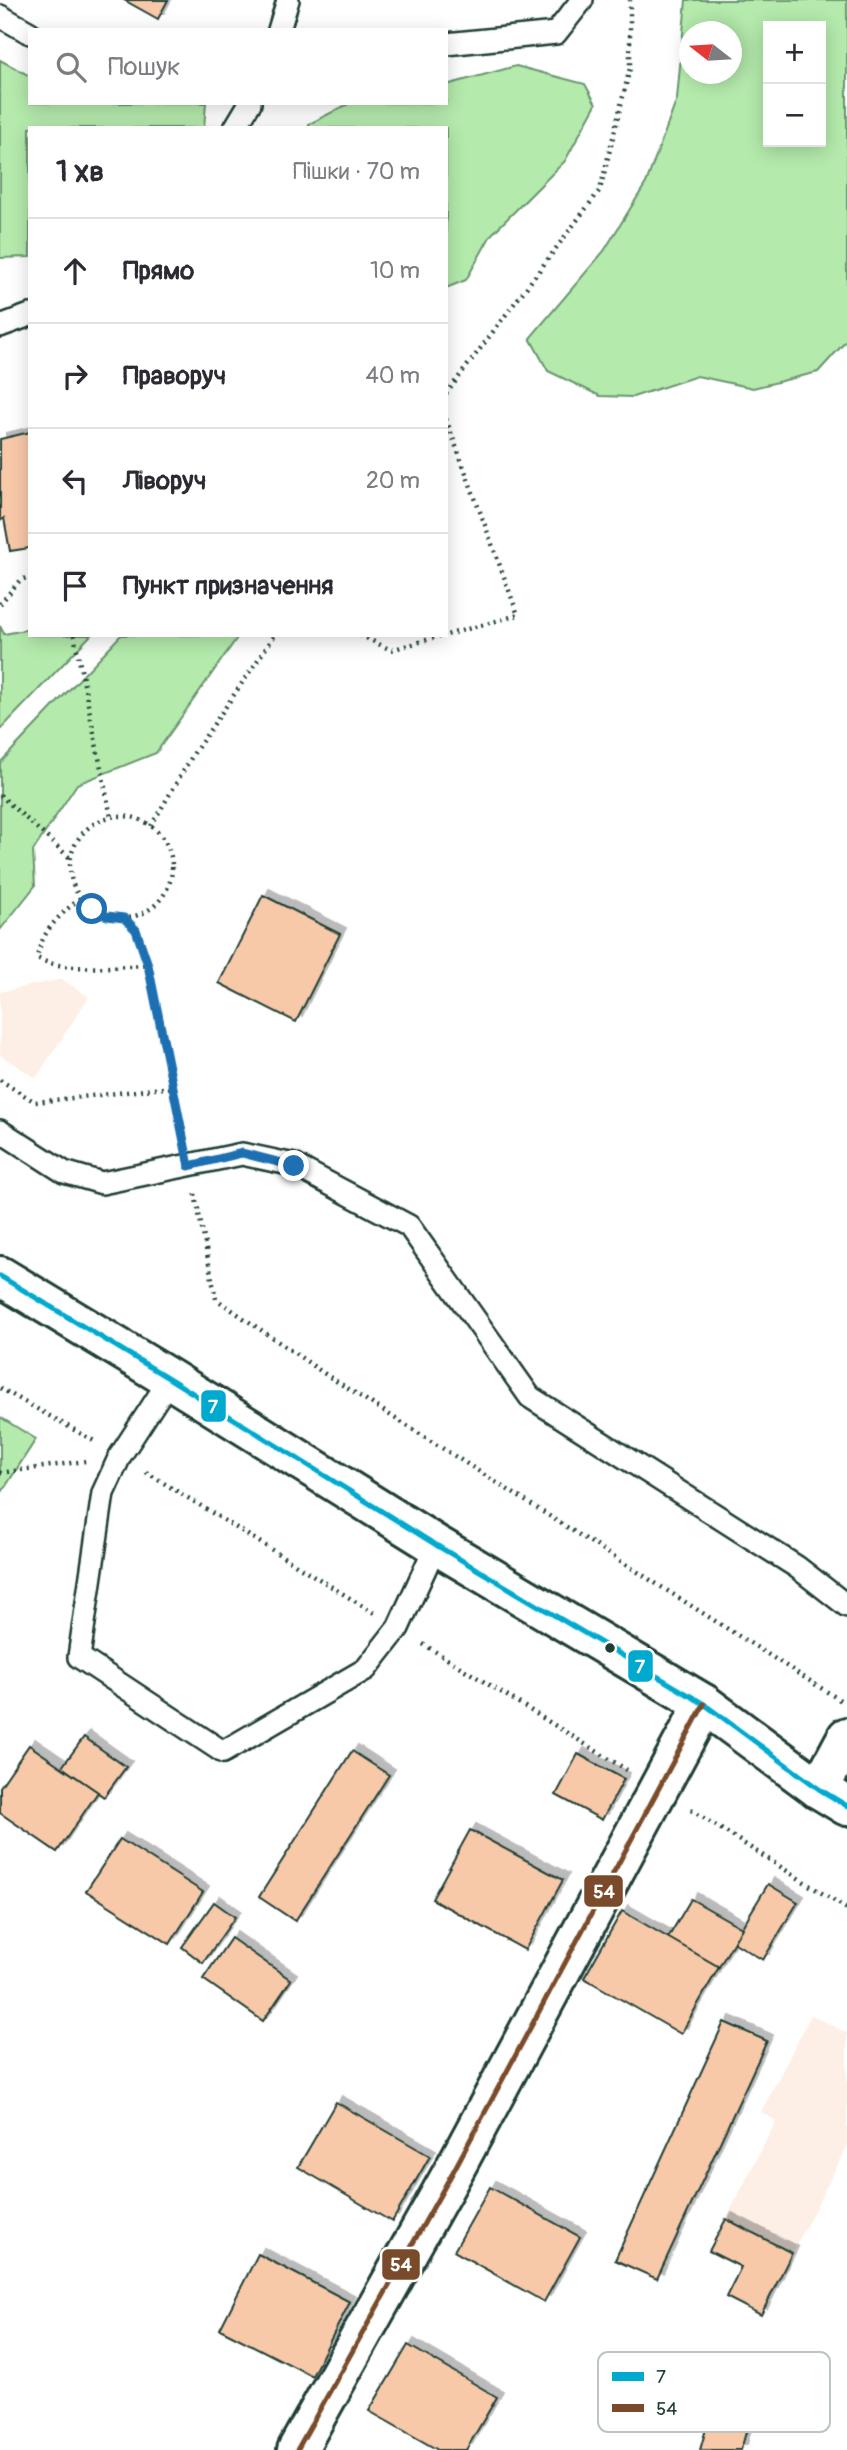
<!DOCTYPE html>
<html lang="uk">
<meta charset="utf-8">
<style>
:root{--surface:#fff;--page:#f7f7f7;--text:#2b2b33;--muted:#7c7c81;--line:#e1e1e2}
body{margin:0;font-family:Pangolin,sans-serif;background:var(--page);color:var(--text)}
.controls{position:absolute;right:21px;top:21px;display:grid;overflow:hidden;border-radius:0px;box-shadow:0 4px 18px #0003}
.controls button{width:63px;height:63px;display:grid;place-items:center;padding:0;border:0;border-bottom:2px solid var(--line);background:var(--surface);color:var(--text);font:35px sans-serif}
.compass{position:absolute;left:679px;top:21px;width:63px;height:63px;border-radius:50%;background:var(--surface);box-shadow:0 4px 18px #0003;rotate:287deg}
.stop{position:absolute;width:21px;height:21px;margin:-16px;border:5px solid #1f6fb2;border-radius:50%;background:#fff}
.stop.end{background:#1f6fb2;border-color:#fff;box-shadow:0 2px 7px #0008}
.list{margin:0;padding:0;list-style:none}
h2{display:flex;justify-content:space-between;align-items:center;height:91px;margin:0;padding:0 28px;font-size:30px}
h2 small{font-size:23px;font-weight:400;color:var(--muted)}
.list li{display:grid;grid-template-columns:46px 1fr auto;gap:21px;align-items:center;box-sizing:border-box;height:105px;padding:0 28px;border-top:2px solid var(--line)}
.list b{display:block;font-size:26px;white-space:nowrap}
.list em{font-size:23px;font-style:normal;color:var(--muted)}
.icon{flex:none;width:38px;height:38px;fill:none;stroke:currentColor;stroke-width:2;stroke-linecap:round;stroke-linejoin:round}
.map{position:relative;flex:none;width:847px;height:2450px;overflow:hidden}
.search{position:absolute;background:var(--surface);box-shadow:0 4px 18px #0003;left:28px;top:28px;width:420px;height:77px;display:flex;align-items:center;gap:18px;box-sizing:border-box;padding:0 24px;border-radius:0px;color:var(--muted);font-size:26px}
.panel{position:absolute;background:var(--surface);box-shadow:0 4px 18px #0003;left:28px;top:126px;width:420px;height:511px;border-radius:0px}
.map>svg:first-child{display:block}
</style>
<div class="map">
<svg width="847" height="2450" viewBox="0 0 847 2450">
<defs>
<filter id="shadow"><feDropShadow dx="6" dy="-6" stdDeviation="0" flood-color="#0004"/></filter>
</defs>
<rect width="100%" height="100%" fill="#fff"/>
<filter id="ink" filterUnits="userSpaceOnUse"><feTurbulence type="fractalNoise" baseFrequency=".0143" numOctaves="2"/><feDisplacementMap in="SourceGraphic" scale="14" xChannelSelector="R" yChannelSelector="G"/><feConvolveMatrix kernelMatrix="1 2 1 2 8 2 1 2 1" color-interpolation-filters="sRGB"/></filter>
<g filter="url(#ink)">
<g fill="#fdefe5">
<polygon points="62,979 89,997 36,1078 0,1055 0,992"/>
<polygon points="811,2015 847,2033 847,2147 792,2253 726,2219 776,2121 761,2112"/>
</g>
<g fill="#b4eaac" stroke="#6a9470" stroke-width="2" fill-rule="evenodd">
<path d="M686,0H847V340L818,372L753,388L697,376L633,397L600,396L548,371L530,338L604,251L646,183L677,99ZM821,26V142H768V26ZM690,32H732V74H690Z"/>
<polygon points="0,60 30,76 30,103 206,103 204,128 30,128 30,257 0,258"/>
<polygon points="516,66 585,84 596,104 565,161 491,235 466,280 446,288 446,128 309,128 309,124 350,103 446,103 446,85"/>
<polygon points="0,626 4,634 30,629 30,635 91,635 0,730"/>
<polygon points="121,635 239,635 156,753 77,784 33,851 35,886 0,930 0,763"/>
<polygon points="0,1417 36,1439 0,1495"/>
</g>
<g fill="#f8c9a8" stroke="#1f3d34" stroke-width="2" filter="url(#shadow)">
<polygon points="124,0 168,0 158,19"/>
<polygon points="30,432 30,548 10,551 4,518 0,521 0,439"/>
<polygon points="263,895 340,934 296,1022 219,983"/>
<polygon points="84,1737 126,1767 104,1797 62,1767"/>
<polygon points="29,1745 98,1792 57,1852 0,1813 0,1787"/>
<polygon points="352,1751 389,1775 295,1921 259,1897"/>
<polygon points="578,1754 624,1779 602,1820 556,1795"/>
<polygon points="470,1830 563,1880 525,1950 432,1899"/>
<polygon points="120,1839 203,1892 170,1944 86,1891"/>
<polygon points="768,1884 798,1902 763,1960 733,1942"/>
<polygon points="691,1899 742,1928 719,1967 668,1938"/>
<polygon points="214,1902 235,1917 203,1963 182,1947"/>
<polygon points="622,1911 719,1967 681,2034 584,1978"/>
<polygon points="231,1938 291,1980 263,2021 203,1979"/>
<polygon points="724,2022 767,2041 657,2279 615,2260"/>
<polygon points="336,2102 430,2156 392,2222 298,2167"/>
<polygon points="490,2187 580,2237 544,2302 454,2251"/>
<polygon points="726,2219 792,2253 761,2315 726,2297 741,2267 709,2251"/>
<polygon points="258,2254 350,2302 312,2376 220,2329"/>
<polygon points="408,2345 497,2397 466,2450 438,2450 369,2411"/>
<polygon points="710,2415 748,2425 741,2450 700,2450"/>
</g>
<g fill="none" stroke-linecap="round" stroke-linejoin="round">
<defs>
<g id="lane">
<polyline points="0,16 30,33"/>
<polyline points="279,30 288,0"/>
<polyline points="446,44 556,33 582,0"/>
<polyline points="235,128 250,103"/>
<polyline points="0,326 30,315"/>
<polyline points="0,1131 64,1172 102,1183 242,1154 294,1165 409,1226 530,1397 797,1567 847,1606"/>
<polyline points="170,1379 120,1456 103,1493 79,1657 223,1752 366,1669 398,1628 436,1545"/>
</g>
<g id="street">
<polyline points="819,1789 847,1737"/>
<polyline points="297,2450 454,2170 704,1704"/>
</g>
<polyline id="secondary" points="0,1276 170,1379 436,1545 704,1704 819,1789 847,1806"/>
</defs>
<use href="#lane" stroke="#1f3d34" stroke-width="26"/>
<use href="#street" stroke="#1f3d34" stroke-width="44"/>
<use href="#secondary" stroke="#1f3d34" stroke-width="44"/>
<g stroke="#1f3d34" stroke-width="4.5" stroke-dasharray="2 5" stroke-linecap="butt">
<polyline points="446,394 600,190 630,68 630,0"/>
<polyline points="446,419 518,615 446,635"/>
<polyline points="0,604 20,580 30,577"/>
<polyline points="74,635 111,817"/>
<polyline points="360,635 391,650 444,635"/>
<polyline points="0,795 71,859"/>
<circle cx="121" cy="867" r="51"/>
<polyline points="151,826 194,753 275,635"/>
<path d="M80,898C59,916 42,930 37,958C65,973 116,966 148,965"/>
<polyline points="124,918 136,930 148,965 183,1138"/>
<polyline points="0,1080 35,1102 173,1087"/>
<polyline points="195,1194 216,1299 325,1374 840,1700"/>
<polyline points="0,1388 94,1441"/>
<polyline points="146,1472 374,1613"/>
<polyline points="0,1473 86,1461"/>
<polyline points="423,1644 627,1770"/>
<polyline points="691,1810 847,1909"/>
</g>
<use href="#lane" stroke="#fff" stroke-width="21"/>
<use href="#street" stroke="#fff" stroke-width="38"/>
<use href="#secondary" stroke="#fff" stroke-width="38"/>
<defs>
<polyline id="bus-1" points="0,1276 170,1379 436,1545 704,1704 819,1789 847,1806"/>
<polyline id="bus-2" points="297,2450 454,2170 704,1704"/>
</defs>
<use href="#bus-1" stroke="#fff" stroke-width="10"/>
<use href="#bus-2" stroke="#fff" stroke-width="10"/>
<use href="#bus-1" stroke="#00a9ce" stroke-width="5"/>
<use href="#bus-2" stroke="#7a4b2a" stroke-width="5"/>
</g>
</g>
<g fill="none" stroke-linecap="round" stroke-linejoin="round" filter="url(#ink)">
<polyline stroke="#1f6fb2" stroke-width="9" points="92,909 107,916 124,918 136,930 148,965 189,1166 242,1153 294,1166"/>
</g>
<circle fill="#1f3d34" stroke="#fff" stroke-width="2.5" cx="610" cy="1648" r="6"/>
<rect x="598" y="2352" width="232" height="80" rx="10" fill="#fff" stroke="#bcc5c2" stroke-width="2"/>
<rect x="612" y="2372" width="32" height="9" fill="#00a9ce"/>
<rect x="612" y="2404" width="32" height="8" fill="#7a4b2a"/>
<g font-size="19" fill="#1f3d34">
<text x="656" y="2383">7</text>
<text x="656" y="2415">54</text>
</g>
<g stroke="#fff" stroke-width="2.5">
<rect x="200" y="1389" width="27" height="34" rx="7" fill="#00a9ce"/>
<rect x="627" y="1649" width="27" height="34" rx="7" fill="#00a9ce"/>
<rect x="583" y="1874" width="41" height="34" rx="7" fill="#7a4b2a"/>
<rect x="381" y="2248" width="40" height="33" rx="7" fill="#7a4b2a"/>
</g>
<g font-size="19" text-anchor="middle" font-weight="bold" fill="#fff">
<text x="213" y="1413">7</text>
<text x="640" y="1673">7</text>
<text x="604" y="1898">54</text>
<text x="401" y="2271">54</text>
</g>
</svg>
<div class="controls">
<button>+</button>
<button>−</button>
</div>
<svg class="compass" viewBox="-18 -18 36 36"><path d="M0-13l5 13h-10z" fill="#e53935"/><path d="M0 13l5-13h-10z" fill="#7c7c81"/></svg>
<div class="stop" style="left:92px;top:909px"></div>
<div class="stop end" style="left:294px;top:1166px"></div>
<div class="search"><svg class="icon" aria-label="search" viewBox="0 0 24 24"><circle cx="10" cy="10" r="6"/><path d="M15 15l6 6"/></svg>Пошук</div>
<section class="panel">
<h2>1 хв<small>Пішки · 70 m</small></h2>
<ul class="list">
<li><svg class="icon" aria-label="ahead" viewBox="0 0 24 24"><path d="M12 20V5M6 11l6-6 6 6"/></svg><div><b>Прямо</b></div><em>10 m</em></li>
<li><svg class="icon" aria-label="right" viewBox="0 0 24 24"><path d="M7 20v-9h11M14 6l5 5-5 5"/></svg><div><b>Праворуч</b></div><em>40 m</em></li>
<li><svg class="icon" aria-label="left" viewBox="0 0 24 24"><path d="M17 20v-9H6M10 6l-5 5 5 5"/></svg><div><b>Ліворуч</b></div><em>20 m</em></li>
<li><svg class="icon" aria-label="arrive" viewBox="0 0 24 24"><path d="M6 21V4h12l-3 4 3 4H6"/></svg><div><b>Пункт призначення</b></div></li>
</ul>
</section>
</div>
